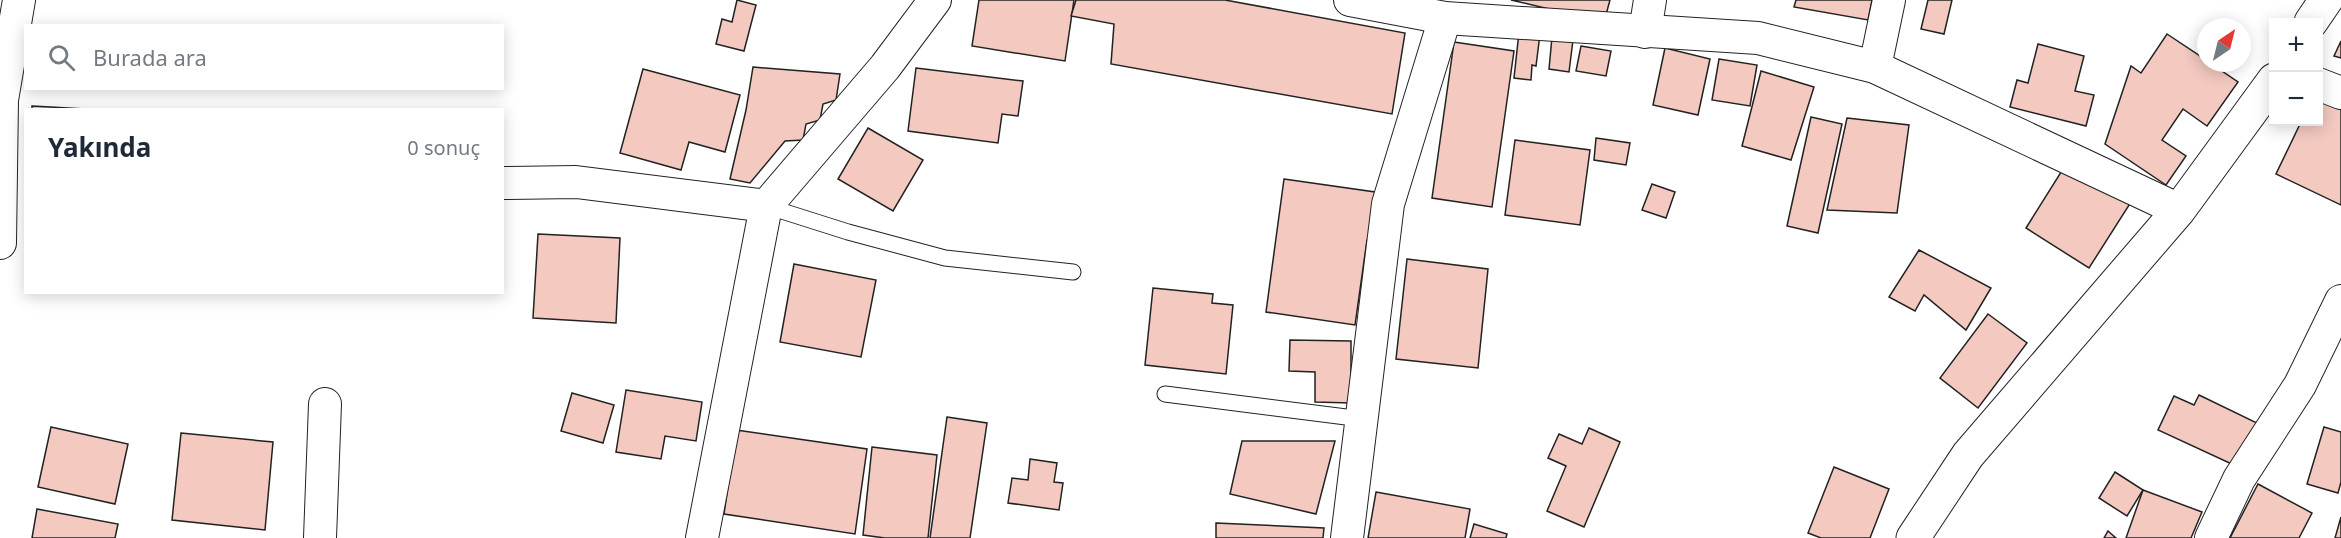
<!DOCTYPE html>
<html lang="tr">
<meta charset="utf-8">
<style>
:root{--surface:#fff;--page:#f2f2f3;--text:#1f2937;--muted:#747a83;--line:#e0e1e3}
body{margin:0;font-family:"Noto Sans",sans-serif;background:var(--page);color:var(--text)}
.controls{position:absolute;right:18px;top:18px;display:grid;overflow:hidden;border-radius:0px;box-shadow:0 3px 15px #0003}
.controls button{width:54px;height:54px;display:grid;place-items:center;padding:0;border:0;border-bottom:2px solid var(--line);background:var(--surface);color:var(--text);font:30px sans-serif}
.compass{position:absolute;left:2197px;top:18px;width:54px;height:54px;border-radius:50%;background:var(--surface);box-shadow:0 3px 15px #0003;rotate:35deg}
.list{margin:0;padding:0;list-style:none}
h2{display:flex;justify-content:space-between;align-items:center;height:78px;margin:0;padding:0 24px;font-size:26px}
h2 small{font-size:20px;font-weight:400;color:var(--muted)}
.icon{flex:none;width:33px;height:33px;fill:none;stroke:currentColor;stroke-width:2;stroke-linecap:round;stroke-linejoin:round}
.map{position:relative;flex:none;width:2341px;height:538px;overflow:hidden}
.search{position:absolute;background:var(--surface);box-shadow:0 3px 15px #0003;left:24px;top:24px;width:480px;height:66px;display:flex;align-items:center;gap:15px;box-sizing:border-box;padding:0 21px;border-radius:0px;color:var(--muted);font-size:22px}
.panel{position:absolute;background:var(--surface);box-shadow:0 3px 15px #0003;left:24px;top:108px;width:480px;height:186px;border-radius:0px}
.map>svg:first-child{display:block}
</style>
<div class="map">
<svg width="2341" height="538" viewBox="0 0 2341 538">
<rect width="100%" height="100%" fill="#fff"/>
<g fill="#f3c9c0" stroke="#222" stroke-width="1.5">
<polygon points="737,0 756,5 744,51 716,44 722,19 732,22"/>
<polygon points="979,0 1074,0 1065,61 972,46"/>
<polygon points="1076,0 1225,0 1405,33 1392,114 1111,64 1114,24 1071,16"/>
<polygon points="1511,0 1610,0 1604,22"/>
<polygon points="1796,0 1872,0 1868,20 1794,7"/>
<polygon points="1928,0 1952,0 1944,34 1921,29"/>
<polygon points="1519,32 1540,34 1536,66 1532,65 1531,80 1514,78"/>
<polygon points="2167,34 2206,60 2206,63 2210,63 2238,82 2207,126 2183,109 2162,140 2186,156 2166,185 2105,144 2131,66 2141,73"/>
<polygon points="1552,37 1573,40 1569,72 1549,69"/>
<polygon points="2341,41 2341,58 2334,56"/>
<polygon points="1454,42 1514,51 1492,207 1432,198"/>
<polygon points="2038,44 2084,56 2075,91 2094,95 2086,126 2010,107 2017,80 2028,83"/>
<polygon points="1581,46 1611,51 1606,76 1576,71"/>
<polygon points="1665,48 1710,59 1698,115 1653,105"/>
<polygon points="1719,59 1757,65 1750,106 1712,100"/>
<polygon points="753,67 840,74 836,100 823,104 820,120 806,124 803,140 785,141 750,183 730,179 746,110"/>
<polygon points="916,68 1023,81 1018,116 1002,114 998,143 908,131"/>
<polygon points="643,69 740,95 725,152 689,142 681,170 620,153"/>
<polygon points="1761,71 1814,87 1791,160 1742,146"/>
<polygon points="2318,93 2341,104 2341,205 2276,174 2301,122 2318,122"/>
<polygon points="32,106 104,110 32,110"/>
<polygon points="1811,117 1842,124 1818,233 1787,226"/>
<polygon points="1847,118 1909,125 1897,213 1827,210"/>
<polygon points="868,128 923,160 893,211 838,179"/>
<polygon points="1596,138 1630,143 1626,165 1594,160"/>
<polygon points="1515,140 1590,150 1580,225 1505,215"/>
<polygon points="2068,161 2131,202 2089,268 2026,228"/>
<polygon points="1284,179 1382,193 1376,241 1367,240 1355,325 1266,312"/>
<polygon points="1652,184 1675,192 1666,218 1642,210"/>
<polygon points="538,234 620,238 616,323 533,318"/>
<polygon points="1919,250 1991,288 1966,330 1924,295 1915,311 1889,297"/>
<polygon points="1407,259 1488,269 1478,368 1396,359"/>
<polygon points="794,264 876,280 861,357 780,342"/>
<polygon points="1153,288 1213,294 1212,303 1233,305 1226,374 1145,365"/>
<polygon points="1988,314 2027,343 1978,408 1940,378"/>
<polygon points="1290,340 1351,341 1351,403 1315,402 1315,372 1289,371"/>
<polygon points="626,390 702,402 696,441 665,436 661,459 616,452"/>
<polygon points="572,393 614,405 603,443 561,431"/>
<polygon points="2199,395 2257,423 2236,466 2158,430 2174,396 2194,405"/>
<polygon points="947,417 987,423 970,538 930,538"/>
<polygon points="51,427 128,444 115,504 38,487"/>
<polygon points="2324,427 2341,432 2341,482 2338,493 2307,484"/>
<polygon points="1589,428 1620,442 1584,527 1547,511 1566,466 1548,458 1559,434 1582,444"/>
<polygon points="736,430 867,449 855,534 724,514"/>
<polygon points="181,433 273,442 265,530 172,520"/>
<polygon points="1242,441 1335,441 1316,514 1230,494"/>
<polygon points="872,447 937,455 928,538 885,538 863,535"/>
<polygon points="1030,459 1057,463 1054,482 1063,483 1059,510 1008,503 1012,478 1028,480"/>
<polygon points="1834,467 1889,489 1870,538 1821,538 1808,533"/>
<polygon points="2115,472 2143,490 2127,516 2099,498"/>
<polygon points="2258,484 2312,513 2299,538 2230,538"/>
<polygon points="2143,490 2202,512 2191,538 2126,538"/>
<polygon points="1376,492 1470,509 1465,538 1368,538"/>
<polygon points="37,509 118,524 115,538 32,538"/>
<polygon points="2341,517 2341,538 2335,538"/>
<polygon points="1216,523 1324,528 1323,538 1216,538"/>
<polygon points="1474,524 1507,534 1506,538 1470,538"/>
<polygon points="2108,531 2116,538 2104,538"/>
</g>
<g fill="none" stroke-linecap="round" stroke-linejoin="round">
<defs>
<g id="lane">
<polyline points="766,206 848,232 945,258 1073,272"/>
<polyline points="1165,394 1362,419"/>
</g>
<g id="street">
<polyline points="1350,0 1445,18 1758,38 1875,67 2179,210"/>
<polyline points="1645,32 1650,0"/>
<polyline points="1875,67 1889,0"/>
<polyline points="2318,84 2341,93"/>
<polyline points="502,183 576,182 766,206"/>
<polyline points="0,243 2,100 19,0"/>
<polyline points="320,538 325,404"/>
<polyline points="702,538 766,206 885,67 935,0"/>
<polyline points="1347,538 1388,204 1445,18"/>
<polyline points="2211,538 2239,479 2300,385 2341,301"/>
</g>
<g id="secondary">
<polyline points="2311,22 2326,0"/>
<polyline points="1913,538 1968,455 2179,210 2274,80"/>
</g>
</defs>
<use href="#lane" stroke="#222" stroke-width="17"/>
<use href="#street" stroke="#222" stroke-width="34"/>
<use href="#secondary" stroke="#222" stroke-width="35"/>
<use href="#lane" stroke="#fff" stroke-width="15"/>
<use href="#street" stroke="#fff" stroke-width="32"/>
<use href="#secondary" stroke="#fff" stroke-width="33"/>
</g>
</svg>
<div class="controls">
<button>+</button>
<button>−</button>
</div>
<svg class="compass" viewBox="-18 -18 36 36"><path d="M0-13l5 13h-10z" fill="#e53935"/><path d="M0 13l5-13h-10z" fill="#747a83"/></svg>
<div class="search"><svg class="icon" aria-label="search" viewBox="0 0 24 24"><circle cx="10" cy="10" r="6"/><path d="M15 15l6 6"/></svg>Burada ara</div>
<section class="panel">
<h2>Yakında<small>0 sonuç</small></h2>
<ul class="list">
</ul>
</section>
</div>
